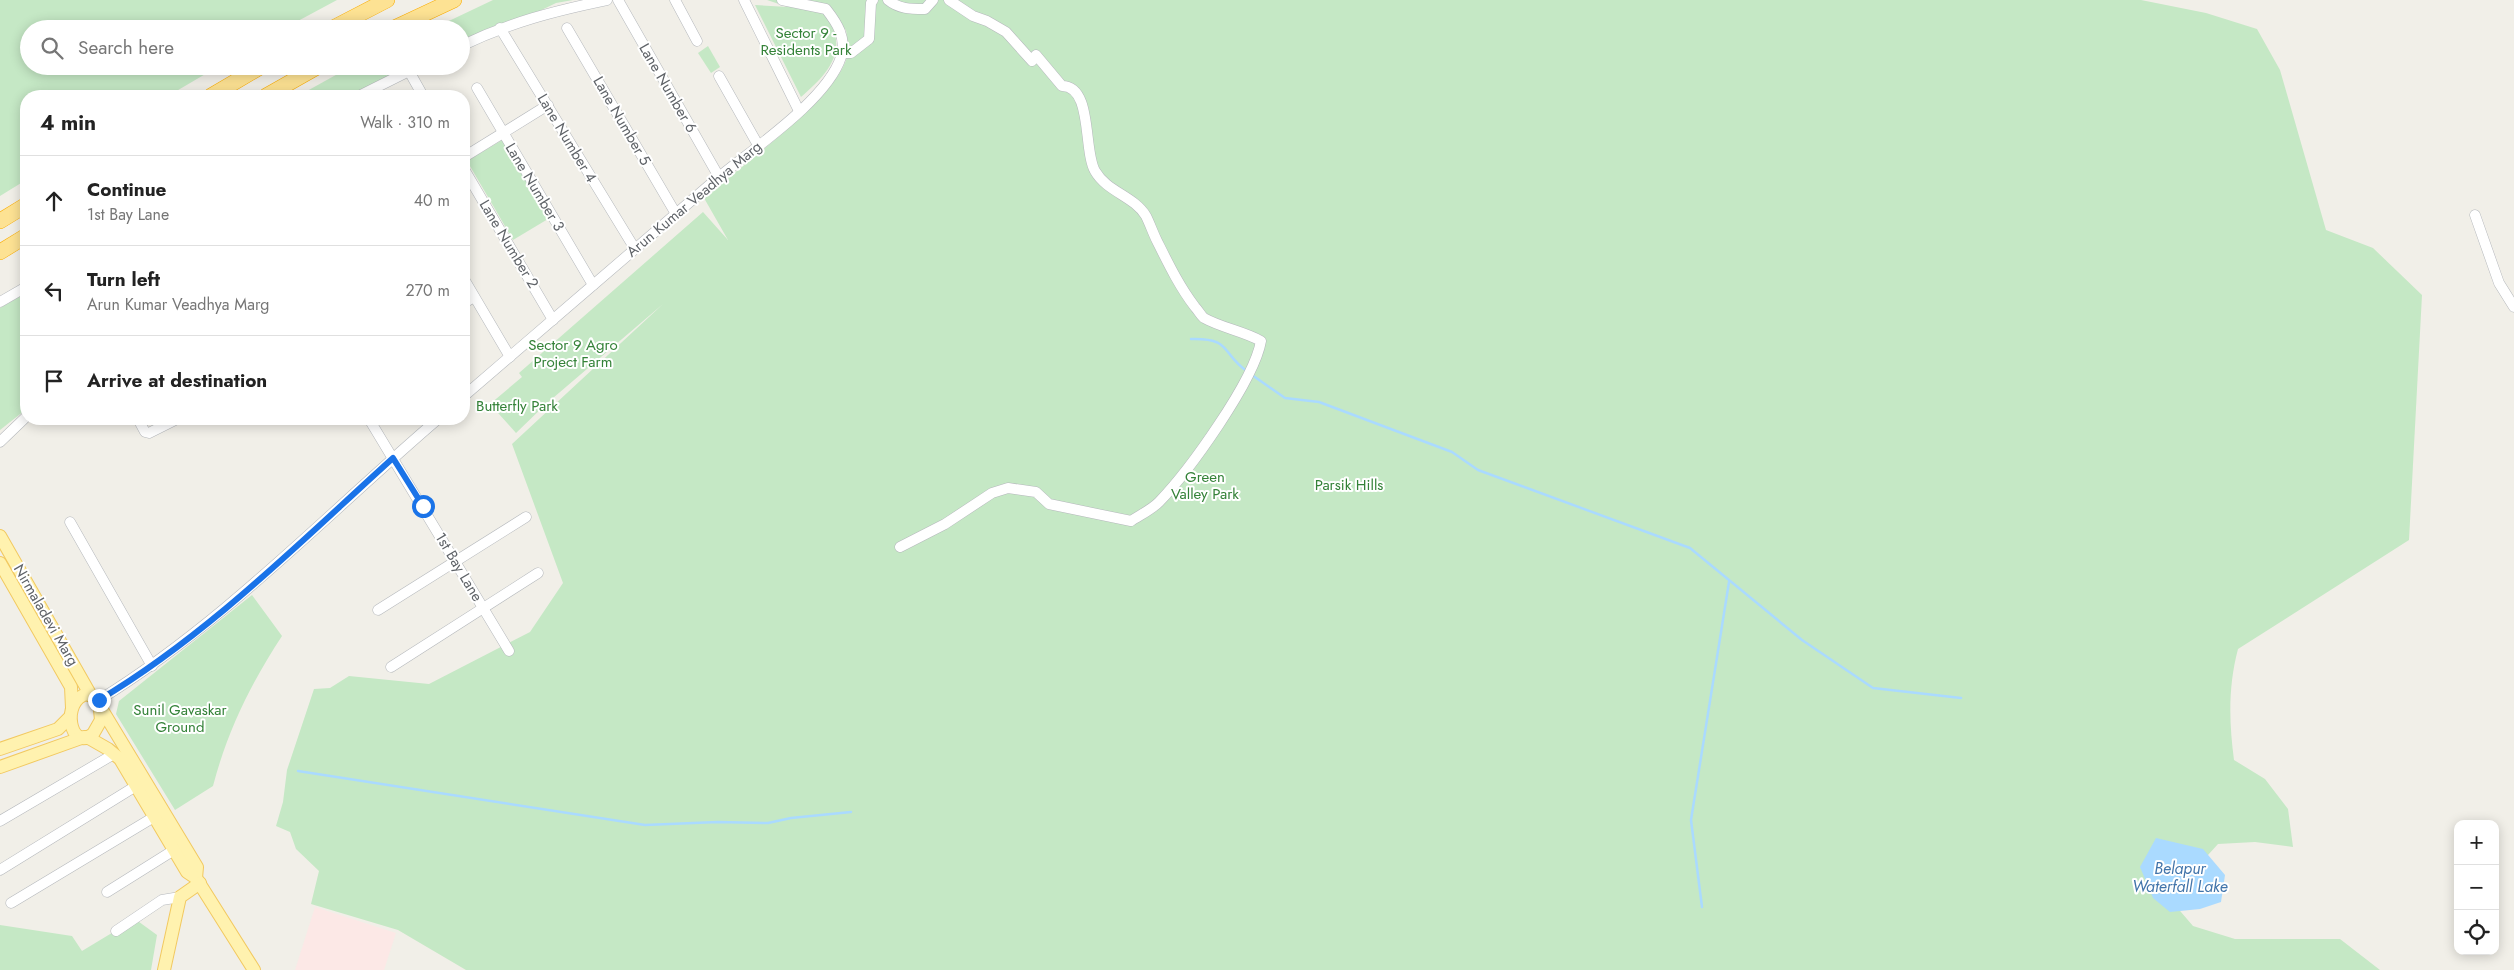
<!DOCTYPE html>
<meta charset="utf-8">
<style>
:root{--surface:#fff;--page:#f6f6f6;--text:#222;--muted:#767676;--line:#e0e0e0}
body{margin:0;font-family:Jost,sans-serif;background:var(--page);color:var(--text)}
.controls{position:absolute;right:15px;bottom:15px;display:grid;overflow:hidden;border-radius:10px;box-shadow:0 2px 12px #0003}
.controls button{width:45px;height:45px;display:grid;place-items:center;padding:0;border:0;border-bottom:1px solid var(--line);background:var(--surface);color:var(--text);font:25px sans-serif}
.stop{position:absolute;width:15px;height:15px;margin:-11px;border:4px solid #1a73e8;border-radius:50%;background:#fff}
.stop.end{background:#1a73e8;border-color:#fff;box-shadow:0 1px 5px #0008}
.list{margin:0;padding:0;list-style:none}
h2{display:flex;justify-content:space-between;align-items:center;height:65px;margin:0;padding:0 20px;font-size:21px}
h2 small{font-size:16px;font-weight:400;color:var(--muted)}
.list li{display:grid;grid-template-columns:32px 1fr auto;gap:15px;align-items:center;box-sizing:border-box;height:90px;padding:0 20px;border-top:1px solid var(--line)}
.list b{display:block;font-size:19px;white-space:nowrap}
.list p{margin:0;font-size:16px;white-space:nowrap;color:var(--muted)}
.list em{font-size:16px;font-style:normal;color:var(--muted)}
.icon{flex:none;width:28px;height:28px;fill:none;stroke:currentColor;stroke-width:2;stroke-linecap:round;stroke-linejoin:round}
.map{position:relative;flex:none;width:2514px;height:970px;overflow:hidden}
.search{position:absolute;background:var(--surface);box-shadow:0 2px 12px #0003;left:20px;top:20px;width:450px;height:55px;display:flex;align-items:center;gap:12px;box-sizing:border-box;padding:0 18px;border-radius:28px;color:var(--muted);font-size:19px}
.panel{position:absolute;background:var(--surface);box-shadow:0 2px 12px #0003;left:20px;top:90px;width:450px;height:335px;border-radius:20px}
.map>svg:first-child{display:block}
</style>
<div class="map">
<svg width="2514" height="970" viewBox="0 0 2514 970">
<rect width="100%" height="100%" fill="#f1efe8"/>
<polygon fill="#fce8e6" points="315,907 396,933 384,970 295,970"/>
<g fill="#c5e8c5">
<polygon points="0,0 337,0 283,29 29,29 29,66 219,66 168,96 26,96 26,180 0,196"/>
<polygon points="493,0 573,0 556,3 461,49 461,29 432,29"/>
<path d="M767,0H2141L2206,13L2257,29L2280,70L2326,230L2373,248L2422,295L2409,540L2238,649C2228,687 2229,722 2234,760L2265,779L2288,809L2293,847L2255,842L2218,844L2169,898L2193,926L2235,939H2340L2380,970H466L398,930L311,904L319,871L296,849L290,832L276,826L283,802L287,770L314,689L330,688L349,676L429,684L530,632L563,583L512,444L663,304L546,404L516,433L490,404L522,377L519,373L703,212L728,240L704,198C739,167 836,99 847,57C849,49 847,38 846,30L830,22C848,54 824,77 801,97L755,5L788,7Z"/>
<polygon points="708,46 720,67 711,73 698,53"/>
<polygon points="352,66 425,66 362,96 298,96"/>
<polygon points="502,140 548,219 513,240 467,161"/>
<polygon points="26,293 26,404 24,411 0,430 0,308"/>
<path d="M252,595L282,636C251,683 227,732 213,786L175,810L116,714L119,701Z"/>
<polygon points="135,919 157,935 151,970 0,970 0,925 72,936 82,951"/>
</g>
<polygon fill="#aadaff" points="2156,838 2203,849 2225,875 2221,902 2200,909 2170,912 2153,898 2140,867"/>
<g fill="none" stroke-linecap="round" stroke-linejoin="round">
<g stroke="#aadaff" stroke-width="2.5">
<path d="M1191,339C1233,338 1220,353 1248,372"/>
<polyline points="1252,375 1285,398 1319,402 1452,452 1478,470 1690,548 1802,640 1873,688 1961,698"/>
<polyline points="298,771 645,825 718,822 768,823 791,818 851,812"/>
<polyline points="1702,907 1691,820 1729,582"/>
</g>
<defs>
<g id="minor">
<polyline points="618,0 719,177"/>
<polyline points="675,0 697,41"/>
<polyline points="744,0 799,111"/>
<path d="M888,0C899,9 910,9 925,9L933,0"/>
<polyline points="500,28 635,249"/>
<polyline points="567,28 676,214"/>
<path d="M461,46C511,22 554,11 607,0"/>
<polyline points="842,53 851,53 869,39 871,3 873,0"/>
<polyline points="409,71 423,96"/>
<polyline points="719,76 758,145"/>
<polyline points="477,88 593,285"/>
<polyline points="359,96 419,66"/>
<polyline points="464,157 548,105"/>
<polyline points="464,169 553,320"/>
<polyline points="2475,215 2499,283 2514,307"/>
<polyline points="464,279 510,357"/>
<polyline points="0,302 26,287"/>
<polyline points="464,303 474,297"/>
<path d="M464,396C547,325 630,253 713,182C748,152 827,101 841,57C847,38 837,23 826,9L782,0"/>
<polyline points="138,419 145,432 149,433 177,419"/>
<polyline points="369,419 509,651"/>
<polyline points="0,442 26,417"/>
<polyline points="70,522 152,666"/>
<path d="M900,547L945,524L992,493L1008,488L1036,492L1049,504L1131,521C1140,515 1151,510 1159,502C1189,471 1254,381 1261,341C1243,331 1222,328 1204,318C1201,316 1198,310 1195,307C1179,286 1168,263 1157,241C1153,233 1150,224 1146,216C1134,196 1107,192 1095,171C1083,150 1093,86 1062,86L1036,55L1032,61L1006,32L987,21L973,16L949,0"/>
<polyline points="378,610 526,517"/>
<polyline points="391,667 538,573"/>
<path d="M99,700C224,623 327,514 438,419"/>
<polyline points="0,821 114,754"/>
<polyline points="0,870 136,786"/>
<polyline points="107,892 174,850"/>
<polyline points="11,903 154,817"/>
<polyline points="116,931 162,900 180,897"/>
</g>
<g id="major">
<polyline points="0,536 90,694"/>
<polyline points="0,563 71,687 72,708"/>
<path d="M87,694L99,700L101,720L93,734C70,753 60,700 87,694Z"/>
<polyline points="101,708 197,867 196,878"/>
<polyline points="87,737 108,749 120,759 187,872 196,878 254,970"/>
<polyline points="0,749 58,729 70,717"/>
<polyline points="0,767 84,737"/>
<polyline points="164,970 180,897 200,883"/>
</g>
<g id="highway">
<polyline points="331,29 387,0"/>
<polyline points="392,29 454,0"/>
<polyline points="211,96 262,66"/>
<polyline points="266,96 319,66"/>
<polyline points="0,221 26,205"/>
<polyline points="0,252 26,236"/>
</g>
</defs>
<use href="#minor" stroke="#b5b8bc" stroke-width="11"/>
<use href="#major" stroke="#f2c960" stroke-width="14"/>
<use href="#highway" stroke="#f9ab00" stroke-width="16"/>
<use href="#minor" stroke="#fff" stroke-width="10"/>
<use href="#major" stroke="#fff2af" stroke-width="12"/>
<use href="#highway" stroke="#fde293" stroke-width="15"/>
</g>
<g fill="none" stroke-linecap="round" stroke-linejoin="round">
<path stroke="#1a73e8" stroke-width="6" d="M99,700C208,635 299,543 393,458L423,506"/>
</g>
<g text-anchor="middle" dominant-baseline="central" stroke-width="4" stroke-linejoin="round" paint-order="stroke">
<g font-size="15" fill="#348238" stroke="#fff">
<text x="806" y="33">Sector 9 -<tspan x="806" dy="17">Residents Park</tspan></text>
<text x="573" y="345">Sector 9 Agro<tspan x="573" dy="17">Project Farm</tspan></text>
<text x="517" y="406">Butterfly Park</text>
<text x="1205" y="477">Green<tspan x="1205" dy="17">Valley Park</tspan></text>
<text x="1349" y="485">Parsik Hills</text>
<text x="180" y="710">Sunil Gavaskar<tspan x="180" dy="17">Ground</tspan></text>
</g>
<g font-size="15" fill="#5f6368" stroke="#fff">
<text transform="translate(668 88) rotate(60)">Lane Number 6</text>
<text transform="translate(622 121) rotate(60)">Lane Number 5</text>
<text transform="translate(567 138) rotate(59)">Lane Number 4</text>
<text transform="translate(535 187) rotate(59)">Lane Number 3</text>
<text transform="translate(694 199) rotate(-40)">Arun Kumar Veadhya Marg</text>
<text transform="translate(509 244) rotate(59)">Lane Number 2</text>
<text transform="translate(459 567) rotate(59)">1st Bay Lane</text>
<text transform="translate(46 615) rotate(60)">Nirmaladevi Marg</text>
</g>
<g font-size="16" font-style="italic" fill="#4174aa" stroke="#fff">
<text x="2180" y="868">Belapur<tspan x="2180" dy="18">Waterfall Lake</tspan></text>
</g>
</g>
</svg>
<div class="controls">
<button>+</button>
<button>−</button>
<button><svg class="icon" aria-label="locate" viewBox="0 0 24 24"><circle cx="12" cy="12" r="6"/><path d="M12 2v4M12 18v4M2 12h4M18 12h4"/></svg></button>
</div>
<div class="stop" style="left:423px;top:506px"></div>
<div class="stop end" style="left:99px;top:700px"></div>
<div class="search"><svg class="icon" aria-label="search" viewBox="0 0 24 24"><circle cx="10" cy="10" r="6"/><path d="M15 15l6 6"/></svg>Search here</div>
<section class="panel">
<h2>4 min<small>Walk · 310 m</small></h2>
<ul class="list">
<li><svg class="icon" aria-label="ahead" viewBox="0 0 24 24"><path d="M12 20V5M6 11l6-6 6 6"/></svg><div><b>Continue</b><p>1st Bay Lane</p></div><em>40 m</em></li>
<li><svg class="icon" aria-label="left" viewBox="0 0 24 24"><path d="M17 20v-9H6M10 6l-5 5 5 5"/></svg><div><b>Turn left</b><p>Arun Kumar Veadhya Marg</p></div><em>270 m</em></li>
<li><svg class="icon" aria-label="arrive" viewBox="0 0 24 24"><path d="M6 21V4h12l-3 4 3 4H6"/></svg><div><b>Arrive at destination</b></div></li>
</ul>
</section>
</div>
